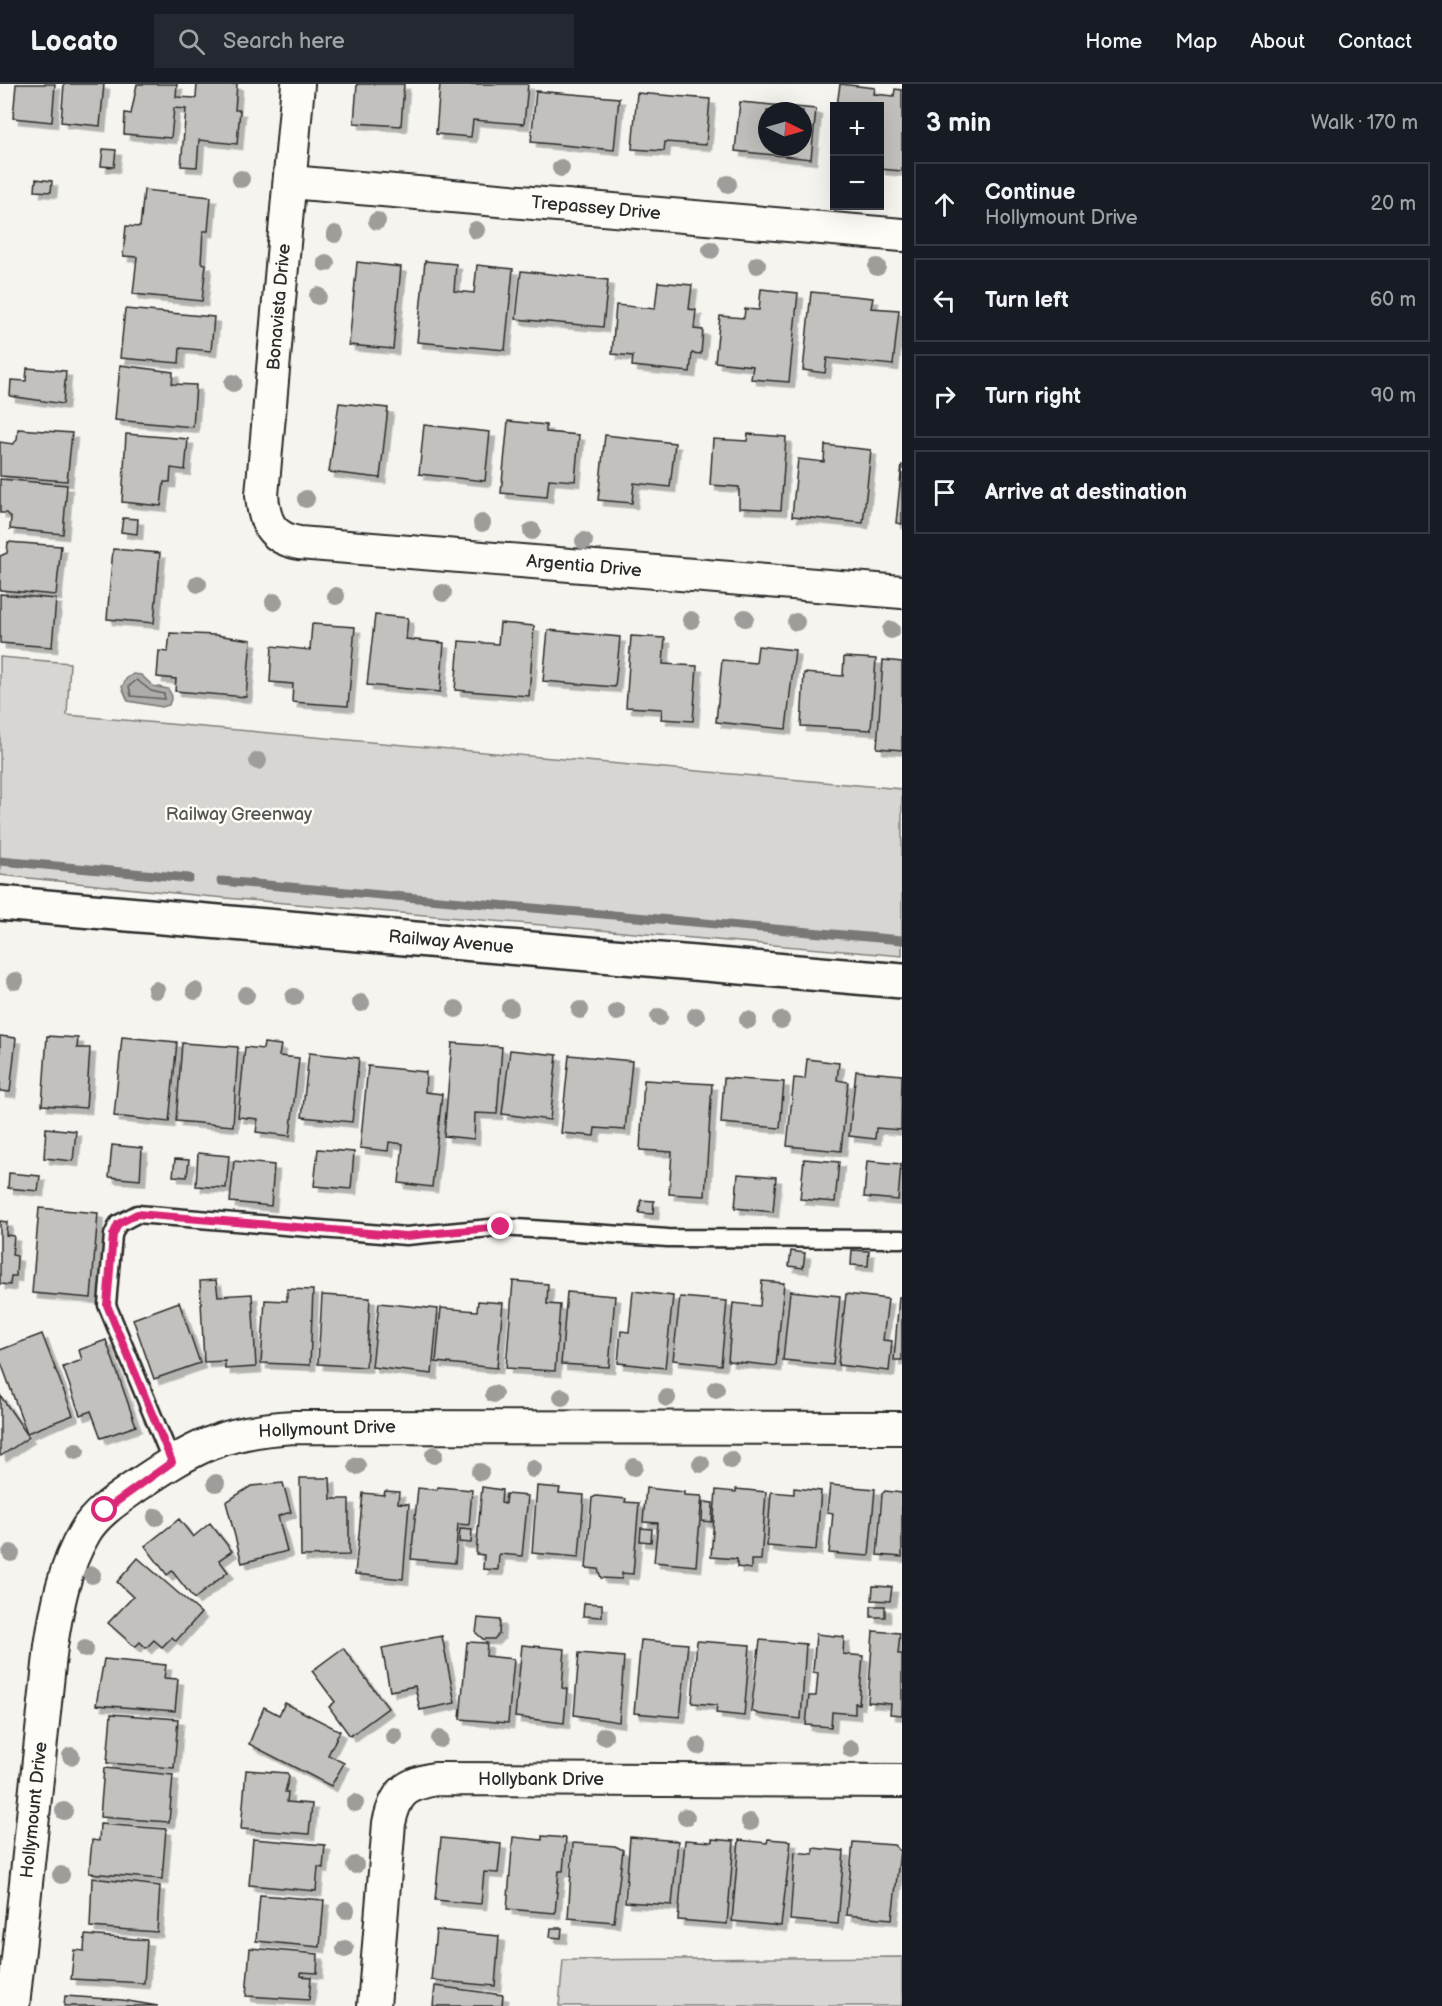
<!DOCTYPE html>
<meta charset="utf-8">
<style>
:root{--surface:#171b24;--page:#242831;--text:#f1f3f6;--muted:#9ea1a6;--line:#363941}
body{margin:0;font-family:"Balsamiq Sans",sans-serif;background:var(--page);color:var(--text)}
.controls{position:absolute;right:18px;top:18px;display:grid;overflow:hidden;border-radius:0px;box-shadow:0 6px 24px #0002}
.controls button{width:54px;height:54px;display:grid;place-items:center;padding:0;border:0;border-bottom:2px solid var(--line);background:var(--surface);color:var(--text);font:30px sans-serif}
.compass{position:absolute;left:758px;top:18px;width:54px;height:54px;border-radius:50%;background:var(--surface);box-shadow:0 6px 24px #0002;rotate:95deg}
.stop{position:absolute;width:18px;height:18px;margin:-14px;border:4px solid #db2777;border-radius:50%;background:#fff}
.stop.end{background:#db2777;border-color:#fff;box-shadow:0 2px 6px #0008}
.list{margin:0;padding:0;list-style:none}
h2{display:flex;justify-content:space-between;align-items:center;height:78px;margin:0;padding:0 24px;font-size:26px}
h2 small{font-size:20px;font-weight:400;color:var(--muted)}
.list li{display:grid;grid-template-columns:39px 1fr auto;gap:18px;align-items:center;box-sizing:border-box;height:84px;margin:0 12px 12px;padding:0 12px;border:2px solid var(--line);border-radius:0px}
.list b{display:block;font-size:22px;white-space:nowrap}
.list p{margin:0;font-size:20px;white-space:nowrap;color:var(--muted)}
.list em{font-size:20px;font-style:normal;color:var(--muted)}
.icon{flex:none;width:33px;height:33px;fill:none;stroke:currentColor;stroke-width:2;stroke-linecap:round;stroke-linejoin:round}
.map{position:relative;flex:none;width:902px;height:1922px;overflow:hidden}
header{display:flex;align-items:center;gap:36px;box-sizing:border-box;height:84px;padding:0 30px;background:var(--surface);border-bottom:2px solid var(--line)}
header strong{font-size:28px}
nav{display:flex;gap:33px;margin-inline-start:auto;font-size:21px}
.search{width:420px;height:54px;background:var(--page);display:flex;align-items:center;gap:15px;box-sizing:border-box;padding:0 21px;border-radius:0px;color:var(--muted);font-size:22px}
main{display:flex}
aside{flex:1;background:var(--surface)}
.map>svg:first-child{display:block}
</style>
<header>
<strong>Locato</strong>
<div class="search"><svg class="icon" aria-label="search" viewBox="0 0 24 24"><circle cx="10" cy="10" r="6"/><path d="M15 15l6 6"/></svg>Search here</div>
<nav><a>Home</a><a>Map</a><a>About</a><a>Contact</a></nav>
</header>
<main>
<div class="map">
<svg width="902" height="1922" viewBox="0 0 902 1922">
<defs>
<filter id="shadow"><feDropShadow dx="5.5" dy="5.5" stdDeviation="0" flood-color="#0004"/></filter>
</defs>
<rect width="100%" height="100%" fill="#f5f4ef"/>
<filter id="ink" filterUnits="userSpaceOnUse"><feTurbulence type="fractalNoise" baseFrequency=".0167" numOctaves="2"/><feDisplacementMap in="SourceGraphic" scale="12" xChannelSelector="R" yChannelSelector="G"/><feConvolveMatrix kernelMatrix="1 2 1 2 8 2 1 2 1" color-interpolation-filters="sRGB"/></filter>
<g filter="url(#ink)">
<g fill="#d7d6d2" stroke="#81807e" stroke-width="1.5">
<polygon points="0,573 70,579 67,631 902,705 902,872 203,812 0,791"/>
<polygon points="902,1873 902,1922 559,1922 563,1876"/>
</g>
<polygon fill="#adaca9" stroke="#797877" stroke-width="1.5" points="133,590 141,591 153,602 168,605 172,612 169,621 162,623 128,617 122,603 126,595"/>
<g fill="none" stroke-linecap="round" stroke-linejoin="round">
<polygon stroke="#5f5f5d" stroke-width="1.5" points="137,596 151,607 164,610 165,615 131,612 129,602"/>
<g stroke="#797877" stroke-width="9">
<polyline points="0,777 189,794"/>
<polyline points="221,797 902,856"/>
</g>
</g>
<g fill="#c2c1be" stroke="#2b2b2b" stroke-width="1.5" fill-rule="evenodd" filter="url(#shadow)">
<polygon points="16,0 55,0 52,38 13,34"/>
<polygon points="64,0 104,0 100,42 61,38"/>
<polygon points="137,0 177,0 176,13 196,14 197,0 237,0 235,26 240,26 237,60 199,56 197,83 181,82 186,25 174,24 171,54 124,50 125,29 131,30"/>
<polygon points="357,0 404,0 401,42 354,39"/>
<polygon points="440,0 528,0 524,40 473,36 471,53 436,50"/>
<polygon points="840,0 875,4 874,10 894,12 895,5 902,6 902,87 880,85 880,22 837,22"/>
<polygon points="536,7 619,14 614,66 531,58"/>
<polygon points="637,9 710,15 706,61 665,58 664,67 632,65"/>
<path d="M740,18L816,25L811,75L735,67ZM767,27H803V63H767Z"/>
<polygon points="103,65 116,66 114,83 101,82"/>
<polygon points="36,95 52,97 51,108 35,107"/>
<polygon points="144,106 211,113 208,147 203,147 201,179 206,180 202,217 133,210 137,173 123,172 126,142 140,143"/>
<polygon points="425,177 456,180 454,207 474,209 477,181 513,185 505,266 417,258"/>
<polygon points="357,178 401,183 393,265 349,261"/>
<polygon points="521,187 608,196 603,243 516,235"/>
<polygon points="658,198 692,201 689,225 696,226 694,245 703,246 701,270 692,269 690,288 632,282 633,272 612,270 616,221 655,225"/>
<polygon points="761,205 798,209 789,298 751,295 753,282 715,278 720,232 744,234 745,225 759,226"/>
<polygon points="811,208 873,214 871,224 899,226 893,281 827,274 825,289 803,286"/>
<polygon points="125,225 214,233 211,267 180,264 179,279 120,274"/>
<polygon points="120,281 173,288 172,300 196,301 193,343 115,336"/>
<polygon points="27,284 66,287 63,320 10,312 11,296 26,297"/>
<polygon points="339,319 388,324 380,394 329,388"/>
<polygon points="508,337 546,341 546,348 579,351 575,397 549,395 547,413 501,409"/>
<polygon points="424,341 490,348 485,397 419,390"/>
<polygon points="18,345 72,349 67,397 0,392 0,358 13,360 17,356"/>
<polygon points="126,350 188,355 185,386 171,384 170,398 164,398 161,422 122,418"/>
<polygon points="748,350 786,353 781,426 739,424 739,403 710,401 713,355 747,357"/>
<polygon points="605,351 675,359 670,403 634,399 632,419 598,416"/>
<polygon points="825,361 871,366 863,439 792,432 798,375 824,378"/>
<polygon points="902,380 902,440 896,439"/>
<polygon points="0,395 67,401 63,450 10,445 11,433 7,429 0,429"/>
<polygon points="123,434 138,435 137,450 121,448"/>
<polygon points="8,458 61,462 56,511 0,506 0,472 7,469"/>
<polygon points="113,465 160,469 154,539 107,535"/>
<polygon points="0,510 56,515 52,563 0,559"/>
<polygon points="375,531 408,534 406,555 444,559 440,608 367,601"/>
<polygon points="500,539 534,542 529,612 455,606 459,557 498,560"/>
<polygon points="312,540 355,543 348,622 292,618 293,600 270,598 272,562 310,566"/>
<polygon points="548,546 620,553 615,603 543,597"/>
<polygon points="170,549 215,551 251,556 246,613 175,607 176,595 157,593 159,567 168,568"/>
<polygon points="631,552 665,554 663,580 697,582 693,637 661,635 662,625 626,623"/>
<polygon points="758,562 795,566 786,645 716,638 722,576 756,579"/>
<polygon points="844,573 876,575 871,646 801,642 804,589 843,592"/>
<polygon points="883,576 902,578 902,666 877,664"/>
<polygon points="0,952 16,954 10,1008 0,1007"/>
<polygon points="47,952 78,954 77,964 90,964 86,1024 42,1021"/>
<polygon points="122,953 177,958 169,1038 114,1032"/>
<polygon points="182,959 238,963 233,1042 176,1037"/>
<polygon points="264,959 281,961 279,972 299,974 290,1052 256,1048 258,1035 238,1033 245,963 263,965"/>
<polygon points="452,959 502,963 497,1030 475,1029 474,1055 444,1052"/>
<polygon points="510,966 557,971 550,1036 502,1030"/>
<polygon points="309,969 359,974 352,1038 302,1033"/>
<polygon points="569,971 632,977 625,1046 595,1044 594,1052 561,1049"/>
<polygon points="807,975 839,979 837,996 848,998 841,1067 787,1062 794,994 805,995"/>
<polygon points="368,982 426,988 425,1008 442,1010 432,1103 399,1099 403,1060 389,1058 388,1067 360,1064"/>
<polygon points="856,987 902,991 901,1046 876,1044 875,1055 849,1052"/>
<polygon points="724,994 784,998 780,1044 721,1039"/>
<polygon points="644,996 712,1000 705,1112 669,1110 672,1068 640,1066"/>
<polygon points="46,1044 76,1047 73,1077 44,1074"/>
<polygon points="112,1061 142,1064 140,1096 109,1093"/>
<polygon points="318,1065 354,1068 351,1105 314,1102"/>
<polygon points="198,1069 229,1072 226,1104 196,1102"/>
<polygon points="175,1075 189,1076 187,1093 173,1092"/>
<polygon points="804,1075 839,1078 835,1118 800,1115"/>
<polygon points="234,1077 274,1081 271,1122 230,1118"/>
<polygon points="867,1077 901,1080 898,1116 864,1113"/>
<polygon points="9,1089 40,1092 38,1107 8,1104"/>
<polygon points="738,1090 776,1093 773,1128 735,1124"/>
<polygon points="641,1116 654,1117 653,1130 639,1129"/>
<polygon points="39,1124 98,1129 91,1214 32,1209"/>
<polygon points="0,1137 7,1138 6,1151 14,1152 12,1171 17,1172 16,1192 11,1192 10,1201 0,1200"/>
<polygon points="852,1166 869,1167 868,1182 851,1181"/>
<polygon points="791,1167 805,1169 803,1184 789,1182"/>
<polygon points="216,1196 218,1212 252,1210 256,1283 225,1285 225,1277 204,1278 200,1197"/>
<polygon points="513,1197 548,1200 547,1220 560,1221 555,1287 506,1284"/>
<polygon points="762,1197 784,1199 776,1282 728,1277 733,1219 760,1222"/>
<polygon points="287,1205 313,1206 310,1281 261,1279 265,1216 287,1217"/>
<polygon points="633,1207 673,1212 665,1284 618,1279 621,1247 629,1248"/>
<polygon points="790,1207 840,1212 833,1281 783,1276"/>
<polygon points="567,1208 615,1212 609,1283 561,1280"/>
<polygon points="846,1210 888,1215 883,1256 892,1257 889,1287 838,1281"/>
<polygon points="322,1211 370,1214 366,1283 318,1280"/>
<polygon points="680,1213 727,1217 721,1281 673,1276"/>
<polygon points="899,1213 902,1213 902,1276 894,1276"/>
<polygon points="478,1217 503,1219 497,1284 436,1278 441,1224 477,1227"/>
<polygon points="179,1218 200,1279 154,1295 133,1235"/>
<polygon points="379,1219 438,1225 432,1290 372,1283"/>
<polygon points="42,1250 73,1331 27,1349 0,1276 0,1266"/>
<polygon points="106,1256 136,1342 101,1354 91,1327 80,1331 63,1283 82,1276 79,1266"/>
<polygon points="0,1311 29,1353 1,1372 0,1370"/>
<polygon points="300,1394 330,1394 331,1415 349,1415 349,1471 301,1472"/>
<polygon points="283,1399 291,1428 278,1432 287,1467 242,1479 226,1418 251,1402"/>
<polygon points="830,1401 875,1405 869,1472 829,1469 833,1429 827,1428"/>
<polygon points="537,1402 560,1404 559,1409 584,1411 579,1473 532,1469"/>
<polygon points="438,1403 472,1406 469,1441 458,1440 455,1479 411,1475 418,1404 437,1406"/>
<polygon points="482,1403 502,1406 501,1419 505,1420 506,1410 528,1412 522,1472 499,1470 498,1486 483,1485 484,1471 476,1470"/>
<polygon points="646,1404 684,1408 684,1411 702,1412 696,1482 654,1478 658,1439 643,1438"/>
<polygon points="794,1404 821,1407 816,1466 767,1462 771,1408 794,1410"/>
<polygon points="736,1405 766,1408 761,1476 751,1476 751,1485 737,1483 737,1475 711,1473 716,1406 736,1408"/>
<polygon points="385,1407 399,1408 398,1419 409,1420 403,1495 355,1490 363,1409 384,1411"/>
<polygon points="885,1407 902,1409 902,1473 877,1471 882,1410"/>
<polygon points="596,1412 626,1415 625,1418 639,1419 633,1490 622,1489 622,1495 601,1494 598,1485 586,1484 592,1414"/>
<polygon points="703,1418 713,1419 712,1438 702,1437"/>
<polygon points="179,1435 193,1453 210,1439 232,1467 219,1476 228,1488 194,1515 172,1487 167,1491 145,1462"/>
<polygon points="641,1444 652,1445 651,1458 640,1457"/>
<polygon points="460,1445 472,1446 471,1459 459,1458"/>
<polygon points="138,1474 201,1529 176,1557 172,1553 162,1563 154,1556 146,1564 140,1558 135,1563 108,1539 133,1513 117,1498"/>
<polygon points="873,1502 892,1503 890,1517 872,1516"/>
<polygon points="584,1519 602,1520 602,1533 583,1532"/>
<rect x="871" y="1522" width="14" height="11"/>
<polygon points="478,1534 500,1536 499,1550 494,1555 483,1555 476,1549"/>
<polygon points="873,1547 900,1549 898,1570 902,1570 902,1631 890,1630 891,1620 868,1618"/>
<polygon points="816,1550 844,1553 843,1570 863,1572 859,1620 855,1619 855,1630 832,1628 831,1643 806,1641 809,1612 816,1612 818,1589 813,1588"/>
<polygon points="442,1552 455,1619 420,1626 415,1602 390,1607 382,1564"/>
<polygon points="641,1556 688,1560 680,1633 634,1629"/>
<polygon points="760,1556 806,1560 801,1635 759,1630 751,1627"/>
<polygon points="697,1557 750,1561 744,1632 716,1629 717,1621 692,1619"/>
<polygon points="467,1558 487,1559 486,1572 514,1575 508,1639 460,1635"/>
<polygon points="522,1561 565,1565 562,1604 567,1605 564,1639 515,1633"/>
<polygon points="343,1564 388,1624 350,1652 329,1623 335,1618 312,1587"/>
<polygon points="579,1569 624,1573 619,1638 574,1631"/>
<polygon points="104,1575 166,1581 164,1594 178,1595 175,1627 96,1621"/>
<polygon points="285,1619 340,1647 328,1671 344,1679 331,1702 249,1660 264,1623 279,1631"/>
<polygon points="111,1630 178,1635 174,1684 107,1679"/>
<polygon points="104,1684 173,1691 169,1738 100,1733"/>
<polygon points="246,1686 287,1689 289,1693 285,1708 288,1708 287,1718 312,1720 309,1750 241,1745"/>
<polygon points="100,1740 166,1745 162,1795 89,1789 92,1756 99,1757"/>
<polygon points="542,1752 566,1754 563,1787 559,1787 555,1829 507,1825 513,1753 542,1756"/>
<polygon points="630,1753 678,1757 672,1821 625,1818"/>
<polygon points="441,1754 501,1760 498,1789 484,1788 481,1820 435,1816"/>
<polygon points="253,1755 325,1761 323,1784 318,1783 316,1807 249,1801"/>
<polygon points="712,1755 734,1757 727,1840 678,1836 685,1756 712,1758"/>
<polygon points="768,1755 791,1757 781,1842 732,1837 739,1756 767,1759"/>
<polygon points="853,1758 894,1761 900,1767 892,1835 846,1831"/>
<polygon points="573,1759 615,1762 623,1766 614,1838 568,1834"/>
<polygon points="813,1764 844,1767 838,1840 790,1836 795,1768 813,1770"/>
<polygon points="92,1794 160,1802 157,1848 90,1843"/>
<polygon points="260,1811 324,1816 320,1863 256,1857"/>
<polygon points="551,1844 562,1844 561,1854 550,1853"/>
<polygon points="436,1846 499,1852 495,1902 431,1896"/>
<polygon points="85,1851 147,1856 144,1899 71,1895 74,1866 84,1867"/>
<polygon points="250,1864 318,1870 317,1889 301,1888 301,1892 311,1893 309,1916 246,1912"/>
<polygon points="435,1902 503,1911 502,1922 433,1922"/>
<polygon points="65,1912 122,1916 158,1922 64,1922"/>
</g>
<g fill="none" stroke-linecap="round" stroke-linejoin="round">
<defs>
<polyline id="lane" points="172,1378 107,1221 113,1151 118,1140 137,1130 406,1152 501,1143 668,1154 902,1155"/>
<g id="street">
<path d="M298,0L262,411C264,438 271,454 299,459L902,508"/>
<polyline points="290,98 902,151"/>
<path d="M13,1922L51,1562C57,1523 64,1483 85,1448C96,1429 118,1415 135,1403C194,1363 222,1347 295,1343L902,1344"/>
<path d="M374,1922L389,1739C396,1708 405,1701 435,1695L902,1697"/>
</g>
<polyline id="secondary" points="0,819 902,897"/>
</defs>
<use href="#lane" stroke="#2b2b2b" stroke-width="21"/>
<use href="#street" stroke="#2b2b2b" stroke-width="36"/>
<use href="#secondary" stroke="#2b2b2b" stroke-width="38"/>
<use href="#lane" stroke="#fdfcf7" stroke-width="16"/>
<use href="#street" stroke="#fdfcf7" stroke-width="32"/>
<use href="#secondary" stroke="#fdfcf7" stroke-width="33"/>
</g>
<g fill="#9e9d9a">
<circle cx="561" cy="84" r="9"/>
<circle cx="241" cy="95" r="9"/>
<circle cx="728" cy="100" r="9"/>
<circle cx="377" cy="137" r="9"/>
<circle cx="476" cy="146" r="9"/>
<circle cx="335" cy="150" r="9"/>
<circle cx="711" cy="166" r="9"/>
<circle cx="326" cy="179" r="9"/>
<circle cx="757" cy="181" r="9"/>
<circle cx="877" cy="183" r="9"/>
<circle cx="318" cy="212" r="9"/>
<circle cx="233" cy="299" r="9"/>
<circle cx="306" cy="415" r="9"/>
<circle cx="482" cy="439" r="9"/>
<circle cx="532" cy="447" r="9"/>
<circle cx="584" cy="457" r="9"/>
<circle cx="198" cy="500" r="9"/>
<circle cx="443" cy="509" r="9"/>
<circle cx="336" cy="512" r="9"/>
<circle cx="274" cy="518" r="9"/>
<circle cx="745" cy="534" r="9"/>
<circle cx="691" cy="536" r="9"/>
<circle cx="796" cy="538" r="9"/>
<circle cx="891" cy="546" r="9"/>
<circle cx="258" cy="677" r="9"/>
<circle cx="15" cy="897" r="9"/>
<circle cx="156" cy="906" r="9"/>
<circle cx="195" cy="907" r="9"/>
<circle cx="246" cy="911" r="9"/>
<circle cx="294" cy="913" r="9"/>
<circle cx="361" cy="919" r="9"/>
<circle cx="510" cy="924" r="9"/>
<circle cx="456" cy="925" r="9"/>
<circle cx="580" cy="926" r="9"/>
<circle cx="617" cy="928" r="9"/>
<circle cx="696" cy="932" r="9"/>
<circle cx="659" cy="933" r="9"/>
<circle cx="748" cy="936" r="9"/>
<circle cx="781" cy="936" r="9"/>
<circle cx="716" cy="1305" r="9"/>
<circle cx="494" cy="1310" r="9"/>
<circle cx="562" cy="1313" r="9"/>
<circle cx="667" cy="1314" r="9"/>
<circle cx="76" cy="1367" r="9"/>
<circle cx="434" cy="1371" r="9"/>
<circle cx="731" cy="1376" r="9"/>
<circle cx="701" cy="1380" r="9"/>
<circle cx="357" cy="1382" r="9"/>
<circle cx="634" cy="1383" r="9"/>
<circle cx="533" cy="1385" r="9"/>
<circle cx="480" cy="1388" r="9"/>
<circle cx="216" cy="1399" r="9"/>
<circle cx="156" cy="1433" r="9"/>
<circle cx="11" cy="1469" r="9"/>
<circle cx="92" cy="1491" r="9"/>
<circle cx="85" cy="1565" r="9"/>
<circle cx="394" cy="1652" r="9"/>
<circle cx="604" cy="1652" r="9"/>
<circle cx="440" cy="1655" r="9"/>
<circle cx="698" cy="1662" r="9"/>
<circle cx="851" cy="1665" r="9"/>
<circle cx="71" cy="1672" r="9"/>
<circle cx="355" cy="1719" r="9"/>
<circle cx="64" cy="1727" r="9"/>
<circle cx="686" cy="1733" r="9"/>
<circle cx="750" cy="1738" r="9"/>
<circle cx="355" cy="1781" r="9"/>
<circle cx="61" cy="1791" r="9"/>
<circle cx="346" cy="1826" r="9"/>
<circle cx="345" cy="1865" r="9"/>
</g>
</g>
<g fill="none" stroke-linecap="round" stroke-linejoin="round" filter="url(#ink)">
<polyline stroke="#db2777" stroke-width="8" points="105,1426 172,1378 107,1221 113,1151 118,1140 137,1130 406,1152 501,1143"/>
</g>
<g text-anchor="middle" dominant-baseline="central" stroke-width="5" stroke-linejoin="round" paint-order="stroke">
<g font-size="18" fill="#2b2b2b" stroke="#fdfcf7">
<text transform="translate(596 124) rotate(5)">Trepassey Drive</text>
<text transform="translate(279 223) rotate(-85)">Bonavista Drive</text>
<text transform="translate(584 482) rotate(5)">Argentia Drive</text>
<text transform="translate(451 858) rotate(5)">Railway Avenue</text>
<text transform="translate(327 1345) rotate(-2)">Hollymount Drive</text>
<text x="541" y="1695">Hollybank Drive</text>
<text transform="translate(34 1726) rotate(-84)">Hollymount Drive</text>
</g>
<g font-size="18" fill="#565655" stroke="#fdfcf7">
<text x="239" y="730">Railway Greenway</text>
</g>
</g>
</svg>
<div class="controls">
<button>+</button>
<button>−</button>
</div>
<svg class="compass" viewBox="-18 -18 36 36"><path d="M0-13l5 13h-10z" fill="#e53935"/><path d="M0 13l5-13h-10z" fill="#9ea1a6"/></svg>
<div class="stop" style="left:105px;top:1426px"></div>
<div class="stop end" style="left:501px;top:1143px"></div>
</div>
<aside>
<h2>3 min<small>Walk · 170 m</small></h2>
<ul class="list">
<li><svg class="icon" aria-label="ahead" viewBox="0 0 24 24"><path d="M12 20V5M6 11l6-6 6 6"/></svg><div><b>Continue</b><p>Hollymount Drive</p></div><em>20 m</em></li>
<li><svg class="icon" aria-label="left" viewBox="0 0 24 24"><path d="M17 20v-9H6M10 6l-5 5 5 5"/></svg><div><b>Turn left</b></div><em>60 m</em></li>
<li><svg class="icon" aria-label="right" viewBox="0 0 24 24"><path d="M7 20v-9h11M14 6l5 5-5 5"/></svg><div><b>Turn right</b></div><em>90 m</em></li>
<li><svg class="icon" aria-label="arrive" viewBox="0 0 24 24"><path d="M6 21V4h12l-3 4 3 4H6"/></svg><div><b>Arrive at destination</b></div></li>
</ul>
</aside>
</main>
